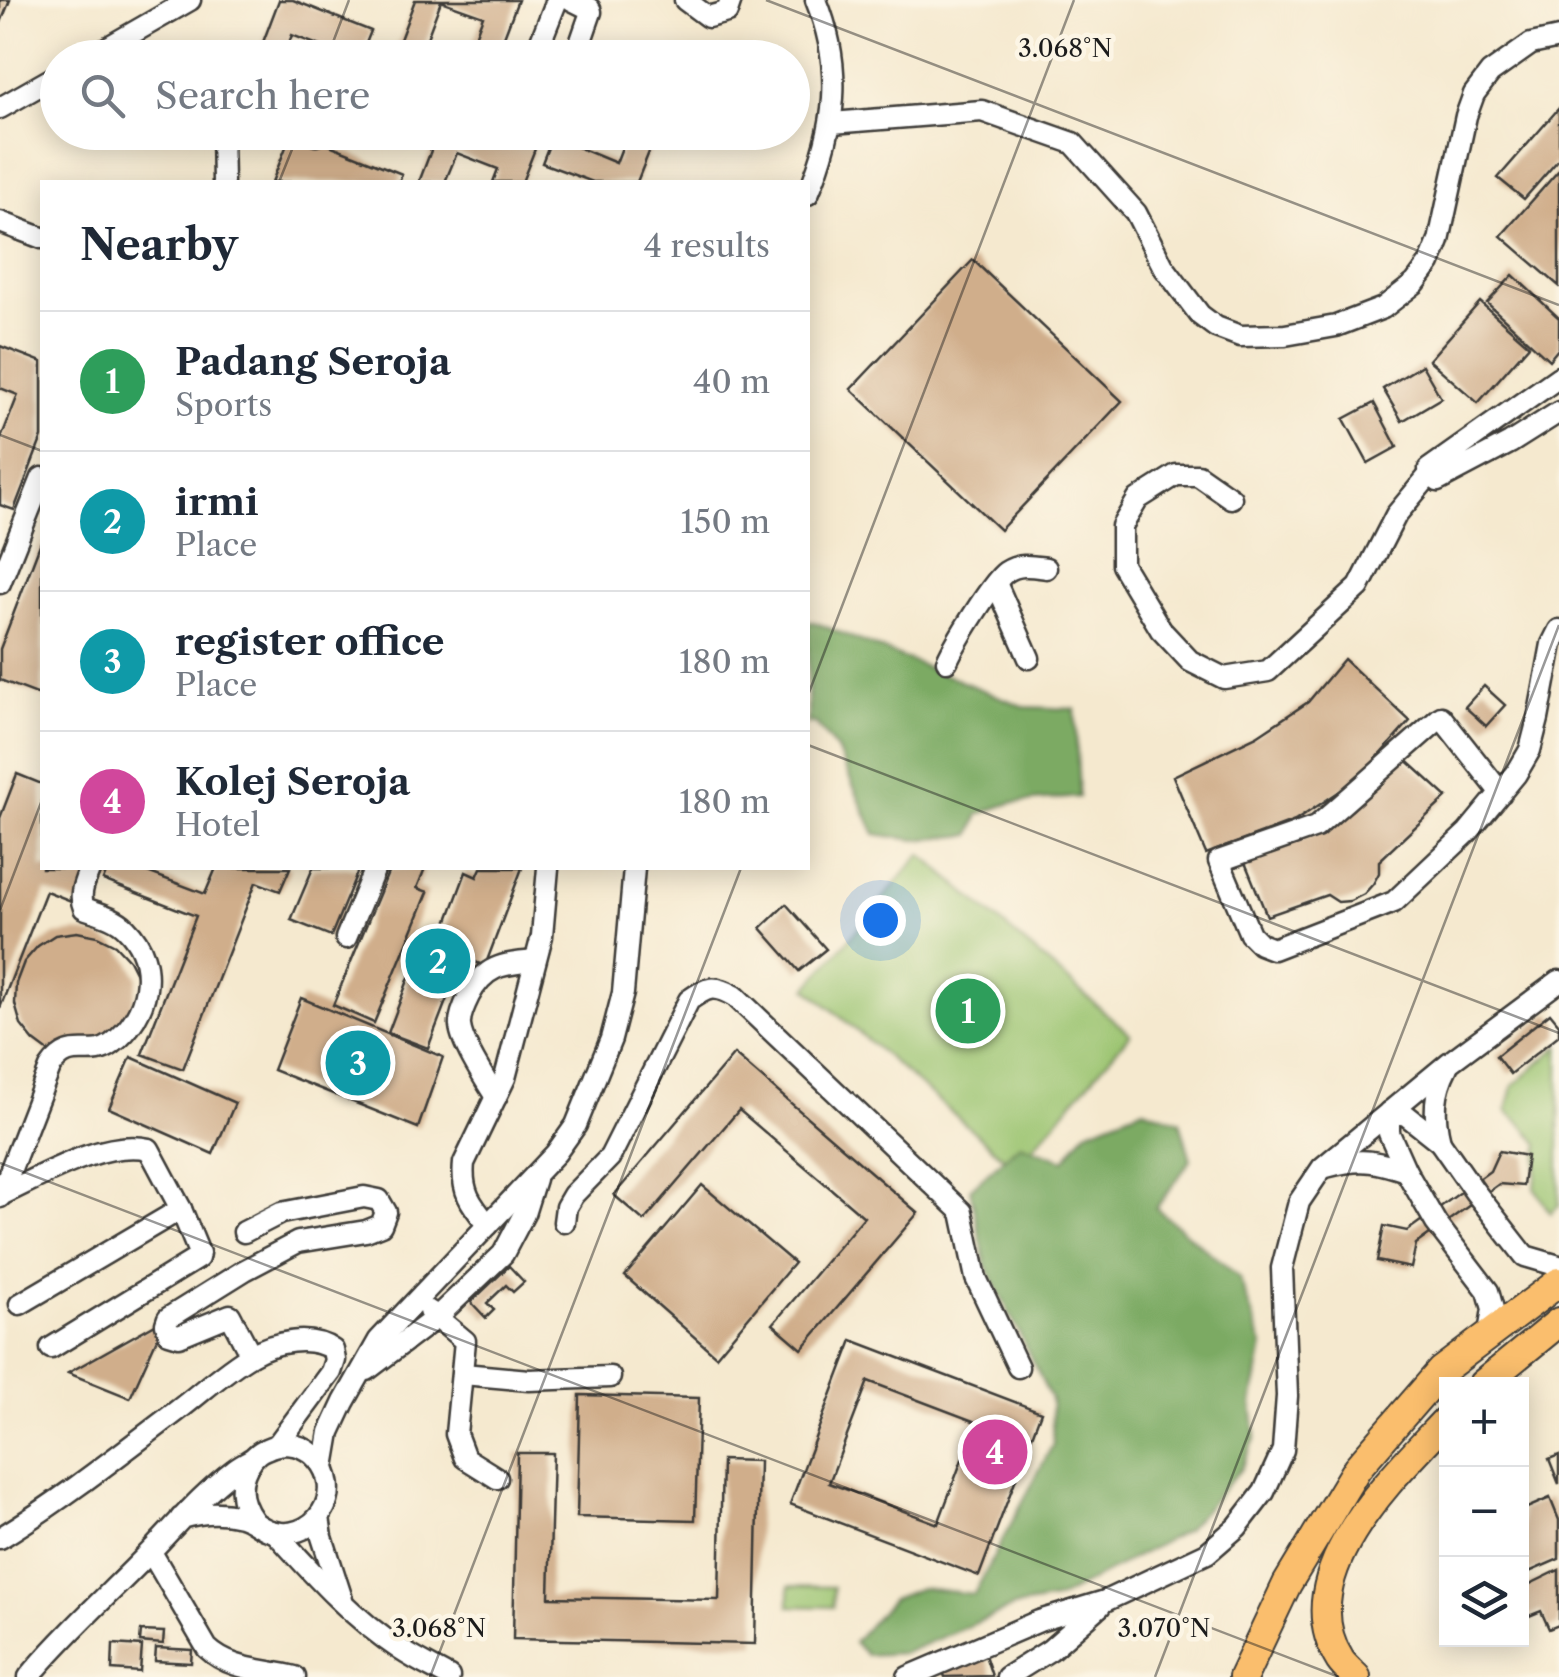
<!DOCTYPE html>
<meta charset="utf-8">
<style>
:root{--surface:#fff;--page:#f2f2f3;--text:#1f2937;--muted:#747a83;--line:#e0e1e3;--accent:#b5179e}
body{margin:0;font-family:"Libre Caslon Text",serif;background:var(--page);color:var(--text)}
.controls{position:absolute;right:30px;bottom:30px;display:grid;overflow:hidden;border-radius:0px;box-shadow:0 5px 25px #0003}
.controls button{width:90px;height:90px;display:grid;place-items:center;padding:0;border:0;border-bottom:2px solid var(--line);background:var(--surface);color:var(--text);font:50px sans-serif}
.you{position:absolute;left:880px;top:920px;width:35px;height:35px;margin:-25px;border:8px solid #fff;border-radius:50%;background:#1a73e8;box-shadow:0 0 0 15px #1a73e833}
.badge{display:grid;place-items:center;width:65px;height:65px;border-radius:50%;background:var(--accent);color:#fff;font-size:32px;font-weight:700}
.pin{position:absolute;translate:-50% -50%;border:5px solid #fff;box-shadow:0 2px 10px #0006}
.list{margin:0;padding:0;list-style:none}
h2{display:flex;justify-content:space-between;align-items:center;height:130px;margin:0;padding:0 40px;font-size:42px}
h2 small{font-size:32px;font-weight:400;color:var(--muted)}
.list li{display:grid;grid-template-columns:65px 1fr auto;gap:30px;align-items:center;box-sizing:border-box;height:140px;padding:0 40px;border-top:2px solid var(--line)}
.list b{display:block;font-size:38px;white-space:nowrap}
.list p{margin:0;font-size:32px;white-space:nowrap;color:var(--muted)}
.list em{font-size:32px;font-style:normal;color:var(--muted)}
.icon{flex:none;width:55px;height:55px;fill:none;stroke:currentColor;stroke-width:2;stroke-linecap:round;stroke-linejoin:round}
.map{position:relative;flex:none;width:1559px;height:1677px;overflow:hidden}
.search{position:absolute;background:var(--surface);box-shadow:0 5px 25px #0003;left:40px;top:40px;width:770px;height:110px;display:flex;align-items:center;gap:25px;box-sizing:border-box;padding:0 35px;border-radius:55px;color:var(--muted);font-size:38px}
.panel{position:absolute;background:var(--surface);box-shadow:0 5px 25px #0003;left:40px;top:180px;width:770px;height:690px;border-radius:0px}
.map>svg:first-child{display:block}
</style>
<div class="map">
<svg width="1559" height="1677" viewBox="0 0 1559 1677">
<rect width="100%" height="100%" fill="#fcf5e5"/>
<filter id="ink" filterUnits="userSpaceOnUse"><feTurbulence type="fractalNoise" baseFrequency=".01" numOctaves="2"/><feDisplacementMap in="SourceGraphic" scale="20" xChannelSelector="R" yChannelSelector="G"/><feConvolveMatrix kernelMatrix="1 2 1 2 8 2 1 2 1" color-interpolation-filters="sRGB"/></filter>
<filter id="wash" filterUnits="userSpaceOnUse"><feTurbulence type="fractalNoise" baseFrequency=".0048" numOctaves="4" result="noise"/><feDisplacementMap in="SourceGraphic" scale="40" xChannelSelector="R" yChannelSelector="G"/><feGaussianBlur stdDeviation="2.25" result="paint"/><feColorMatrix in="noise" values="0 0 0 0 0 0 0 0 0 0 0 0 0 0 0 0 0 1.4 0 .05"/><feComposite in="paint" operator="in"/></filter>
<g filter="url(#wash)">
<rect width="100%" height="100%" fill="#f5e9cf"/>
<g fill="#9bc471" stroke="#5c7046" stroke-width="2.5">
<polygon points="921,854 1130,1034 1016,1168 807,988"/>
<polygon points="1559,1046 1559,1205 1550,1213 1535,1188 1539,1144 1525,1127 1507,1111 1513,1086"/>
<polygon points="789,1586 833,1587 833,1607 789,1606"/>
</g>
<g fill="#7caa63" stroke="#4c6340" stroke-width="2.5">
<polygon points="808,621 816,623 1025,707 1075,709 1079,797 1011,803 979,814 971,835 915,840 875,834 837,750 815,723 808,724"/>
<polygon points="1144,1108 1180,1121 1191,1160 1156,1208 1239,1277 1263,1346 1252,1404 1256,1437 1240,1470 1186,1530 1055,1600 1014,1607 904,1653 866,1655 854,1642 892,1599 921,1588 974,1594 1053,1444 1051,1399 986,1265 970,1189 1020,1144 1064,1160 1086,1131"/>
</g>
<g id="blocks">
<g fill="#d0ae8b" fill-rule="evenodd">
<polygon points="0,0 10,0 0,25"/>
<polygon points="279,0 293,0 371,31 360,58 331,58 334,51 292,35 283,58 257,58"/>
<polygon points="415,0 518,0 496,58 467,58 483,16 441,1 424,46 454,58 393,58"/>
<polygon points="1559,108 1559,159 1524,199 1498,178"/>
<polygon points="292,132 297,132 402,174 399,182 272,182"/>
<polygon points="438,132 493,132 535,149 522,182 493,182 498,169 457,153 445,182 419,182"/>
<polygon points="554,132 580,132 575,146 616,163 628,132 657,132 637,182 593,182 542,163"/>
<polygon points="1559,170 1559,286 1501,236"/>
<polygon points="973,260 1122,401 1000,530 851,389"/>
<polygon points="1513,275 1559,318 1559,348 1549,360 1487,303"/>
<polygon points="1480,302 1529,345 1478,403 1429,360"/>
<polygon points="0,346 42,362 42,437 14,510 0,505 0,441 18,395 0,388"/>
<polygon points="1422,365 1441,398 1402,421 1383,389"/>
<polygon points="1374,403 1397,447 1368,463 1344,419"/>
<polygon points="42,539 42,696 0,680 0,649"/>
<polygon points="1344,659 1410,721 1358,779 1295,821 1206,854 1173,776 1257,736 1308,702"/>
<polygon points="1484,686 1505,705 1486,726 1465,707"/>
<polygon points="1401,755 1447,797 1379,861 1379,873 1373,884 1364,894 1350,901 1338,902 1327,895 1267,916 1244,860 1311,835 1352,810"/>
<polygon points="17,774 42,784 42,868 102,868 86,907 46,891 0,1008 0,818"/>
<polygon points="108,868 137,868 205,894 216,868 290,868 280,891 256,882 183,1069 142,1054 196,916 103,880"/>
<polygon points="313,868 359,868 331,936 291,920"/>
<polygon points="390,868 425,868 417,888 428,892 374,1023 333,1005"/>
<polygon points="481,868 522,868 485,966 463,957 428,1048 388,1033 424,938 439,944 466,872 477,877"/>
<polygon points="786,904 826,949 799,971 761,928"/>
<polygon points="77,932 97,936 115,945 129,960 138,978 125,1036 50,1053 34,1041 21,1025 15,1004 16,983 24,962 38,946 55,935"/>
<polygon points="301,998 443,1057 418,1128 273,1070"/>
<polygon points="1550,1013 1559,1024 1559,1035 1510,1074 1496,1056"/>
<polygon points="734,1054 918,1213 802,1349 773,1324 864,1217 739,1110 644,1221 614,1195"/>
<polygon points="131,1057 235,1103 213,1154 109,1108"/>
<polygon points="1499,1151 1527,1156 1523,1186 1499,1184 1416,1244 1411,1268 1377,1261 1384,1226 1407,1231 1490,1171"/>
<polygon points="702,1185 794,1263 716,1356 625,1276"/>
<polygon points="509,1266 524,1282 513,1292 506,1285 487,1303 494,1310 486,1318 471,1302"/>
<polygon points="166,1318 130,1398 68,1373"/>
<path d="M852,1340L1041,1412L979,1576L790,1504ZM868,1381L976,1422L938,1524L829,1483Z"/>
<polygon points="580,1395 699,1398 695,1520 577,1517"/>
<polygon points="517,1453 553,1453 549,1597 719,1600 722,1460 759,1461 755,1644 513,1639"/>
<polygon points="1559,1455 1559,1484 1549,1459"/>
<polygon points="1550,1498 1559,1520 1559,1559 1522,1575 1522,1510"/>
<polygon points="1559,1570 1559,1625 1549,1629 1541,1611 1529,1616 1522,1600 1522,1588"/>
<polygon points="141,1631 164,1632 163,1644 140,1642"/>
<polygon points="113,1644 142,1646 140,1672 112,1670"/>
<polygon points="156,1648 192,1650 191,1663 155,1661"/>
<polygon points="984,1652 992,1676 945,1677 941,1667"/>
</g>
</g>
</g>
<g filter="url(#ink)">
<use href="#blocks" fill-opacity="0" stroke="#3d3b37" stroke-width="2.5"/>
<g fill="none" stroke-linecap="round" stroke-linejoin="round">
<defs>
<g id="minor">
<polyline points="572,0 590,9 591,12 575,58"/>
<polyline points="685,0 708,17 727,12 731,0"/>
<polyline points="89,58 190,0"/>
<polyline points="534,58 557,0"/>
<polyline points="0,108 58,75"/>
<polyline points="832,123 982,111 1073,143 1136,213 1163,266 1200,315 1216,327 1240,336 1285,335 1336,326 1383,308 1415,283 1430,263 1439,241 1466,116 1474,94 1490,73 1531,44 1559,38"/>
<polyline points="222,132 223,182"/>
<polyline points="309,132 316,135"/>
<path d="M808,194C836,127 844,69 816,0"/>
<polyline points="0,222 42,238"/>
<polyline points="1559,377 1429,469 1430,474 1438,481 1510,443 1559,412"/>
<polyline points="1231,498 1198,475 1176,475 1138,499 1122,526 1122,565 1161,630 1190,661 1224,678 1268,671 1359,587 1396,515 1430,474"/>
<polyline points="0,583 42,478"/>
<polyline points="996,583 1029,658"/>
<path d="M947,661C955,643 992,582 1006,572C1019,563 1032,566 1046,568"/>
<polyline points="1501,793 1441,717 1316,827 1219,861 1250,934 1260,944 1273,949 1394,902 1468,832 1516,774 1530,750 1538,719 1552,644 1559,630"/>
<polyline points="346,938 375,868"/>
<path d="M496,1097C486,1081 462,1045 460,1026C459,1017 465,1004 469,996C485,965 503,964 535,961"/>
<path d="M1440,1142C1433,1114 1434,1092 1447,1067"/>
<path d="M1326,1167C1360,1158 1373,1160 1406,1171"/>
<path d="M1,1195C42,1176 103,1139 149,1149L181,1209L20,1304"/>
<path d="M0,1197L50,1068C71,1037 89,1061 112,1044C149,1016 161,963 126,928C115,917 98,913 84,908C78,894 85,881 90,868"/>
<path d="M564,1222L566,1207L573,1195L610,1157L689,1000C708,987 714,984 735,996L962,1212L976,1278L1018,1367"/>
<path d="M488,1225C471,1204 461,1192 464,1163L505,1078L542,936L548,868"/>
<polyline points="244,1232 281,1213 364,1197 379,1200 386,1212 381,1225 366,1231 298,1242 245,1270 168,1318 166,1324 169,1333 179,1336 230,1315 251,1355"/>
<polyline points="429,1311 465,1341 456,1434 465,1458 497,1478"/>
<polyline points="1489,1333 1493,1309 1488,1291 1436,1223 1406,1171 1389,1133 1389,1112 1406,1115 1440,1142 1475,1192 1525,1256 1559,1266"/>
<polyline points="51,1348 198,1258 199,1253 181,1209"/>
<polyline points="367,1370 437,1317 503,1254 524,1214 535,1179"/>
<polyline points="463,1374 529,1380 610,1377"/>
<path d="M252,1460C237,1480 239,1501 253,1520"/>
<polyline points="324,1467 330,1432 344,1402 379,1340 556,1153 576,1125 611,1039 623,993 634,868"/>
<polyline points="319,1517 322,1537 342,1599"/>
<path d="M275,1532C313,1574 353,1619 401,1650C416,1660 433,1668 449,1677"/>
<path d="M0,1538C62,1500 119,1455 177,1411C201,1393 225,1370 251,1355C274,1342 311,1334 333,1350L335,1360L331,1372L277,1445"/>
<path d="M151,1552L207,1648C231,1671 264,1669 295,1677"/>
<path d="M29,1677C67,1631 111,1593 152,1550C178,1523 203,1493 234,1470C240,1465 247,1462 253,1458C260,1452 258,1452 266,1449C306,1429 345,1476 322,1512C311,1530 288,1538 268,1530C258,1526 252,1519 241,1516C221,1511 201,1512 181,1518"/>
<polyline points="908,1677 1039,1621 1105,1601 1207,1553 1237,1527 1264,1492 1283,1450 1287,1396 1282,1268 1299,1202 1322,1168 1450,1062 1559,981"/>
<polyline points="1007,1677 1050,1650 1100,1606"/>
</g>
<g id="major">
<polyline points="1483,1384 1559,1322"/>
<polyline points="1243,1677 1287,1584 1357,1468 1441,1371 1559,1282"/>
<path d="M1356,1677C1351,1672 1344,1666 1340,1660C1287,1575 1394,1476 1446,1420"/>
</g>
</defs>
<use href="#minor" stroke="#3d3b37" stroke-width="25"/>
<use href="#major" stroke="#3d3b37" stroke-width="32"/>
<use href="#minor" stroke="#fff" stroke-width="20"/>
<use href="#major" stroke="#fabe6d" stroke-width="28"/>
</g>
</g>
<path fill="none" stroke="#1c1c1c" stroke-width="2.5" stroke-opacity="0.45" d="M766,0L1559,305M327,58L349,0M279,182L299,132M0,435L42,451M808,695L1074,0M808,745L1559,1033M0,910L42,800M0,1163L1339,1677M430,1677L741,868M1155,1677L1559,625"/>
<g font-size="25" text-anchor="middle" fill="#1c1c1c" stroke="#fcf5e5" stroke-width="9" stroke-linejoin="round" paint-order="stroke">
<text x="1065" y="57">3.068°N</text>
<text x="439" y="1637">3.068°N</text>
<text x="1164" y="1637">3.070°N</text>
</g>
</svg>
<div class="controls">
<button>+</button>
<button>−</button>
<button><svg class="icon" aria-label="layers" viewBox="0 0 24 24"><path d="M12 4l9 5-9 5-9-5zM3 14l9 5 9-5"/></svg></button>
</div>
<div class="you"></div>
<div class="pin badge" style="left:968px;top:1011px;background:#2e9e5b">1</div>
<div class="pin badge" style="left:438px;top:961px;background:#0f9aa8">2</div>
<div class="pin badge" style="left:358px;top:1063px;background:#0f9aa8">3</div>
<div class="pin badge" style="left:995px;top:1452px;background:#d1479c">4</div>
<div class="search"><svg class="icon" aria-label="search" viewBox="0 0 24 24"><circle cx="10" cy="10" r="6"/><path d="M15 15l6 6"/></svg>Search here</div>
<section class="panel">
<h2>Nearby<small>4 results</small></h2>
<ul class="list">
<li><span class="badge" style="background:#2e9e5b">1</span><div><b>Padang Seroja</b><p>Sports</p></div><em>40 m</em></li>
<li><span class="badge" style="background:#0f9aa8">2</span><div><b>irmi</b><p>Place</p></div><em>150 m</em></li>
<li><span class="badge" style="background:#0f9aa8">3</span><div><b>register office</b><p>Place</p></div><em>180 m</em></li>
<li><span class="badge" style="background:#d1479c">4</span><div><b>Kolej Seroja</b><p>Hotel</p></div><em>180 m</em></li>
</ul>
</section>
</div>
